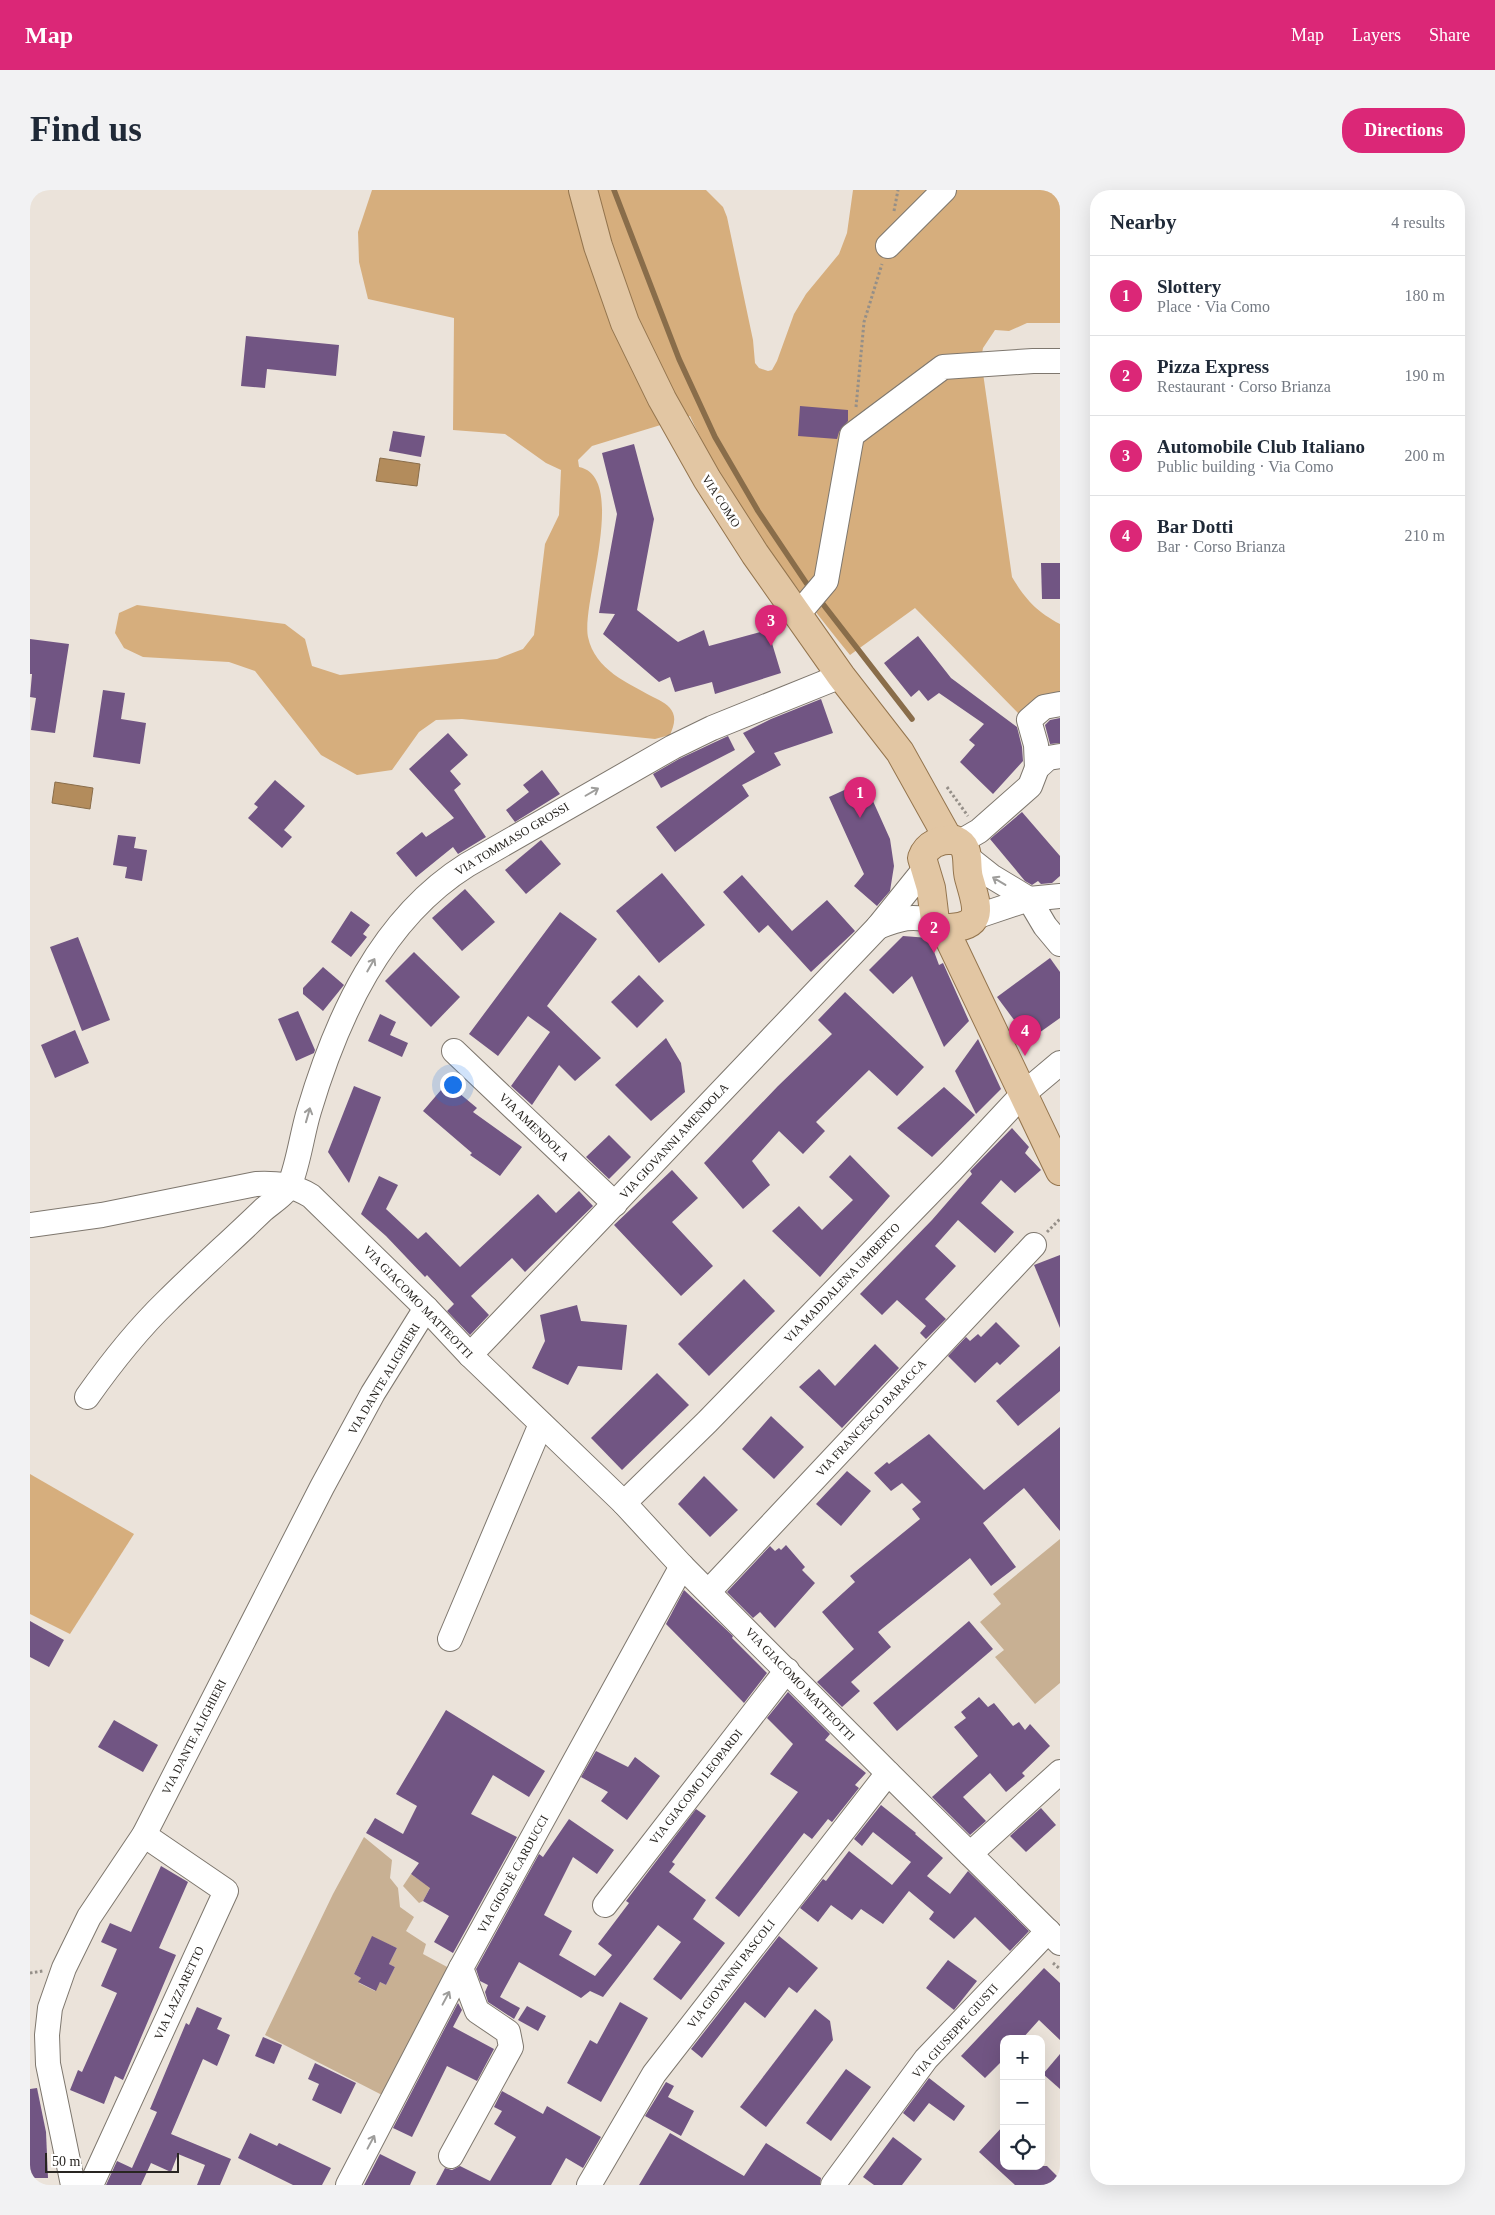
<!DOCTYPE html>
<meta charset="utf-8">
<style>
:root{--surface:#fff;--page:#f2f2f3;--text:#1f2937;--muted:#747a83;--line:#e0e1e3;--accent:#db2777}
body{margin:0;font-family:Georgia,serif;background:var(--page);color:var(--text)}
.controls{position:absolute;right:15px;bottom:15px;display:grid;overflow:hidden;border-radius:10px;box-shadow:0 5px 20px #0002}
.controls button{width:45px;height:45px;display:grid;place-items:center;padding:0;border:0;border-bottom:1px solid var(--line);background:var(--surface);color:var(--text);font:25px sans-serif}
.scale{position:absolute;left:15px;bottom:12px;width:134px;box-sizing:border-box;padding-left:5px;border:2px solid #282521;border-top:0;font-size:14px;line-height:18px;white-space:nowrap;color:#282521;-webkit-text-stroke:4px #fff;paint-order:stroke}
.you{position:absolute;left:422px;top:894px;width:18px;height:18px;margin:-12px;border:4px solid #fff;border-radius:50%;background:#1a73e8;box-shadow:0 0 0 8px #1a73e833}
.badge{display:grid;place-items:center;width:32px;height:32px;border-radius:50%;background:var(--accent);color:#fff;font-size:16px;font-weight:700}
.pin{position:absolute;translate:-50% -41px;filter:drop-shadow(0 1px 2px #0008)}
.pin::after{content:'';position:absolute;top:26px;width:18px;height:15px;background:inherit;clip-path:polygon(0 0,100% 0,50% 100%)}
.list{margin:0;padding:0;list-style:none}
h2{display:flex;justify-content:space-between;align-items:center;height:65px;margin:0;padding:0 20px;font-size:21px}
h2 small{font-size:16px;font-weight:400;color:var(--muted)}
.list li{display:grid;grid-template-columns:32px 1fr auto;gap:15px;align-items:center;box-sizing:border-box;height:80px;padding:0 20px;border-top:1px solid var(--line)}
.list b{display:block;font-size:19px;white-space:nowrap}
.list p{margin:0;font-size:16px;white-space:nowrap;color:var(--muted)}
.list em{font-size:16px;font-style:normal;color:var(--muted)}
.icon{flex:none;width:28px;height:28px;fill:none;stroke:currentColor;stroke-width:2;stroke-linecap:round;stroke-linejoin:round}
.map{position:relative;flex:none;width:1030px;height:1995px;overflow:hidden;border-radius:20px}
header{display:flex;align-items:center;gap:30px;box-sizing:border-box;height:70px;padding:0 25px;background:var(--accent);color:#fff}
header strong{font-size:24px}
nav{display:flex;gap:28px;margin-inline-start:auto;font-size:18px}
.intro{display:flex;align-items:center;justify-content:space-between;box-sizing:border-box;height:120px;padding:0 30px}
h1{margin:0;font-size:35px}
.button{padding:12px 22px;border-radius:20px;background:var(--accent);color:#fff;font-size:18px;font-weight:700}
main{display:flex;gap:30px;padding:0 30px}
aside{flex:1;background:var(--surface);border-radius:20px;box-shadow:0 5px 20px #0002}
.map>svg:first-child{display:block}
</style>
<header>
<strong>Map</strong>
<nav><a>Map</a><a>Layers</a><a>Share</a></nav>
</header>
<div class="intro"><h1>Find us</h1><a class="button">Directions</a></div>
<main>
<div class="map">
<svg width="1030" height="1995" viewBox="0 0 1030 1995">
<rect width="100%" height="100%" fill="#ebe3da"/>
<g fill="#c8b093" fill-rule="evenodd">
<polygon points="1030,1349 1030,1493 1005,1514 965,1467 974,1460 950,1432 971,1414 963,1404"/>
<path d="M334,1647L362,1670L360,1688L368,1698L370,1717L384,1727L376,1741L396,1754L393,1764L419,1778L352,1905L235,1845L303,1704ZM342,1747L367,1758L359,1774L365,1777L356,1795L350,1792L345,1801L329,1793L331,1788L324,1784Z"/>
<polygon points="393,1672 409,1681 393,1711 389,1713 373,1696 381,1684 395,1694 402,1684 388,1674"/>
</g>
<g fill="#d6ae7d">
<path d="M342,0H676L693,17L697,27L723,150L725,173L729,178L738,181L742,180L747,171L764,124L776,104L809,64L817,43L823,0H1030V133H997L979,141L965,140L953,158L951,169L982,387C996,410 1006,421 1030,434V518L990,525L885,418L820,465C760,390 700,314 660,226L562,256L548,270L549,277C599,287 551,413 558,447C565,480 598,493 623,507C631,511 640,515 643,523C646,530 643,538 640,545L625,549L432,529L406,530L389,542L362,580L327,585L291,565L225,481L199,472L113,467L94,458L85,443L89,423L107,415L255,434L275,449L282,476L310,485L467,469L493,459L504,445L515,354L529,325L531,280L516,273L475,244L423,240L424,128L338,109L329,72L328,42Z"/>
<polygon points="0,1284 104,1344 40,1444 0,1424"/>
</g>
<g fill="#b38c5c" stroke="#896d4a">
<polygon points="350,268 390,274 387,296 346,291"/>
<polygon points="25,592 63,598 60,619 22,613"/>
</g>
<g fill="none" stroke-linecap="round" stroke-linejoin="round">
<g stroke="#896d4a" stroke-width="5.5">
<polyline points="584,0 649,169 685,247 728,321 781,400"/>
<polyline points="789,409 882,529"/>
</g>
</g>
<g fill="#715583">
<polygon points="216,146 309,155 306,186 237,179 235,198 211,196"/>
<polygon points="770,216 818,220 818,231 809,242 807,249 768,246"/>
<polygon points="363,241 395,246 391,267 359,261"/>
<polygon points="604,254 624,329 607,420 648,452 674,440 679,456 738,440 751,483 685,504 682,492 645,502 640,487 629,492 573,444 585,424 569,423 587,324 572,263"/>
<polygon points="1011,373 1030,373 1030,409 1012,409"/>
<polygon points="888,446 921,488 987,537 992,557 993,571 963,604 930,572 945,555 939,550 954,534 909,503 898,511 889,500 881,507 854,473"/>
<polygon points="0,449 39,454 25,543 1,540 6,508 0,507 2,484 0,484"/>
<polygon points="73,500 95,503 91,529 116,533 110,574 63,567"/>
<polygon points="791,509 803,543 744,563 751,575 712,595 719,606 645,662 626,637 725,562 713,543 741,529"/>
<polygon points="1030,528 1030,553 1020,554 1015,535 1020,530"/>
<polygon points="418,543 438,565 420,581 431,594 424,600 456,647 428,664 423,657 386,687 366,663 392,642 396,647 424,628 379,579"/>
<polygon points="698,546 705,560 631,598 623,584 649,569"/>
<polygon points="512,580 530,604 485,632 476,620 499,602 493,595"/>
<polygon points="245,590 275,616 254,640 262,647 252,658 218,628 228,617 224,614"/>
<polygon points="834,591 860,649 864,676 860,701 847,716 824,696 834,684 799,607"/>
<polygon points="992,622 1030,666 1030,686 1022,693 1011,694 1008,691 1002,695 995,691 960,649"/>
<polygon points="88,645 106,647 104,658 117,660 112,691 95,688 97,677 83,675"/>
<polygon points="511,650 531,674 496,704 475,680"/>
<polygon points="632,683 675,735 629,773 586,721"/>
<polygon points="712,685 762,741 797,710 825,741 781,782 738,735 729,743 693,702"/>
<polygon points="435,699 465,732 432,761 402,728"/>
<polygon points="321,721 340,735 333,744 337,747 321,767 301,752"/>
<polygon points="530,722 567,749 517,816 571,868 545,891 529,875 502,915 481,896 520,842 498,826 468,866 439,844"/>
<polygon points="873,746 899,748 909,775 913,773 939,831 914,857 882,786 863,804 839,780"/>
<polygon points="48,747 80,830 52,841 20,757"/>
<polygon points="384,762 430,807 401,837 355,791"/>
<polygon points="1020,768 1030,782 1030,828 999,850 967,807"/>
<polygon points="293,777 314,795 293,821 273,804 273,798"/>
<polygon points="609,785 634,811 607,838 581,812"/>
<polygon points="815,802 894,877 867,906 839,880 786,932 795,941 773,964 749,941 722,971 740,995 713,1019 674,973 748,896 802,844 788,830"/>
<polygon points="268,821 285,860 284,863 266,871 248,829"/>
<polygon points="350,824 366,832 360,845 378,853 372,867 338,851"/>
<polygon points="45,840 59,873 25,888 11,855"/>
<polygon points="636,848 651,873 655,902 621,931 585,895"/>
<polygon points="948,849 971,899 946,924 925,881"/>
<polygon points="417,893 447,918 443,922 492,957 470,986 440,965 442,963 393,921"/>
<polygon points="324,896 351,907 319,993 298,962"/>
<polygon points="914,897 945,925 902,967 867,938"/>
<polygon points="982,938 999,957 995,963 1011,980 985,1003 971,990 951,1013 984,1042 965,1063 928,1030 905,1056 926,1076 895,1109 916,1129 896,1149 890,1143 896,1136 867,1110 852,1125 830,1104 902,1030 942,984 940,981"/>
<polygon points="579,945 601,967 579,989 556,967"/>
<polygon points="820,965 860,1006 790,1087 742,1041 769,1016 792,1040 823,1010 799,987"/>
<polygon points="642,980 668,1008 642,1032 683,1076 651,1106 584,1035"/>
<polygon points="349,986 368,995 356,1019 388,1049 396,1042 430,1077 508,1004 526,1023 549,1001 563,1016 495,1082 482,1068 441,1106 459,1125 440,1145 417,1121 424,1114 397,1085 395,1087 356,1046 331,1024"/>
<polygon points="1030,1065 1030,1138 1004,1075"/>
<polygon points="714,1089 745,1121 679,1186 648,1154"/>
<polygon points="547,1115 551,1131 597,1135 592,1180 548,1176 538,1195 502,1178 515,1151 510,1125"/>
<polygon points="966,1132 990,1156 970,1175 967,1172 945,1193 918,1166 936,1147 940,1151 948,1144 951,1147"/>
<polygon points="845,1154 869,1178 812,1238 769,1197 789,1179 805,1196"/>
<polygon points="1030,1156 1030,1201 988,1236 966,1211"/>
<polygon points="627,1183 659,1215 592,1280 561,1248"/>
<polygon points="741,1226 774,1257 744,1289 712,1259"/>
<polygon points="1030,1237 1030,1341 994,1298 953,1333 986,1377 961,1396 940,1368 848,1442 861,1457 821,1492 830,1501 812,1517 787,1492 824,1459 792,1422 825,1392 820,1386 890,1329 882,1319 891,1312 872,1293 861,1301 844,1283 857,1272 859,1274 899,1244 954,1300"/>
<polygon points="817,1281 841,1301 811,1336 786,1314"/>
<polygon points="674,1286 708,1320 680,1347 648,1314"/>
<polygon points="756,1355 775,1377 772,1380 785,1393 745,1438 730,1422 723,1428 697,1402 740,1356 745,1361 749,1358 751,1360"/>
<polygon points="654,1400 703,1446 702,1448 737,1483 714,1513 636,1434"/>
<polygon points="0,1431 34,1450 19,1477 0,1467"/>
<polygon points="939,1431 963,1459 867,1541 843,1513"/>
<polygon points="758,1502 800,1544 795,1550 836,1583 825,1595 829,1598 802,1632 798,1629 782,1649 774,1643 709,1727 685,1708 768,1602 740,1584 763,1554 737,1528"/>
<polygon points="949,1507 958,1517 964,1513 983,1536 989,1532 995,1540 1000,1534 1020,1556 992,1583 995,1586 976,1602 960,1583 933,1607 956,1631 940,1645 902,1607 948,1566 924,1537 936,1528 931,1522"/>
<polygon points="416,1520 515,1581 499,1607 463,1585 441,1624 487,1647 423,1763 404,1752 419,1726 393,1711 400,1698 381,1684 389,1673 336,1643 345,1628 373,1644 387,1616 366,1604"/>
<polygon points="84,1530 128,1555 113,1582 68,1557"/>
<polygon points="566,1561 598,1577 605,1567 630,1586 597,1630 571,1611 578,1602 551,1587"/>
<polygon points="851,1615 886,1643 885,1644 913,1668 897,1686 920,1704 938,1681 999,1741 980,1761 945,1727 924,1749 899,1729 904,1722 879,1701 853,1734 831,1719 822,1730 801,1715 788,1732 770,1718 793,1689 796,1691 819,1661 862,1695 881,1672 843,1642 832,1656 824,1649"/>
<polygon points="1011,1618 1026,1635 996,1662 980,1646"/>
<polygon points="666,1619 676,1626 642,1672 645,1674 639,1682 676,1710 663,1729 695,1753 651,1810 623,1789 651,1752 628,1735 573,1807 560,1801 551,1808 489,1772 470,1807 490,1818 484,1829 458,1812 455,1802 458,1795 450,1791 446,1779 509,1664 513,1667 539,1629 584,1660 567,1684 543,1667 514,1725 542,1741 529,1765 565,1786 582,1765 568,1754 599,1713 596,1711"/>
<polygon points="131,1676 158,1692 129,1758 146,1765 93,1890 85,1886 74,1914 40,1900 48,1880 52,1882 87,1803 71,1796 87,1759 71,1752 80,1733 101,1742"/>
<polygon points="342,1746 367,1758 359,1774 365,1777 356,1795 350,1792 346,1801 328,1792 331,1788 324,1784"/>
<polygon points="749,1746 788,1778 767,1803 759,1797 735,1828 715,1812 672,1868 661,1859"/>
<polygon points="918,1770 947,1791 924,1820 896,1798"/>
<polygon points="1014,1778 1030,1793 1030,1850 1009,1830 992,1849 974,1849 974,1869 955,1888 931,1866"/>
<polygon points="590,1812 618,1828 571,1912 537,1893 560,1850 567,1854"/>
<polygon points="428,1813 432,1820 423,1837 464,1859 447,1891 417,1876 382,1947 363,1938"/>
<polygon points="497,1816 516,1826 508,1841 488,1830"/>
<polygon points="167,1817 192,1828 187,1839 200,1845 187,1876 173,1869 141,1944 201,1969 190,1995 167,1995 175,1975 148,1964 141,1982 121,1973 111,1995 76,1995 87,1971 102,1978 127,1922 120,1919 156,1833 159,1835"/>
<polygon points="785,1819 800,1831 803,1850 736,1937 710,1917"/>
<polygon points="233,1847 252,1855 244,1874 225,1866"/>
<polygon points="1030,1864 1030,1899 1013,1884"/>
<polygon points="285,1873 326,1893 311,1924 282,1910 289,1894 278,1889"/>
<polygon points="816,1879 841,1897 801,1951 776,1933"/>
<polygon points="899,1888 935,1916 924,1931 899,1913 884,1932 873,1923"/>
<polygon points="636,1892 644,1896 638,1907 664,1921 651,1946 615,1926"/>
<polygon points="7,1898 16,1942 18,1988 0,1988 0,1899"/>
<polygon points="472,1901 513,1924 517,1916 571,1947 553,1978 536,1968 521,1995 406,1995 415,1978 422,1980 430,1976 460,1991 486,1947 464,1934 472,1921 464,1917"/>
<polygon points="974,1935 974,1976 1017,1976 1030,1989 1030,1995 985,1995 949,1962"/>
<polygon points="220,1943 247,1956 249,1953 301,1978 292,1995 263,1995 208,1968"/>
<polygon points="640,1943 714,1986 736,1953 791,1988 790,1995 609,1995"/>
<polygon points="863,1947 892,1969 872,1995 844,1995 833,1987"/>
<polygon points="350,1964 386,1982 380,1995 334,1995"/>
</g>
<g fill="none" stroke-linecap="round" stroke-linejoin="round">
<defs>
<g id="minor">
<polyline points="858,56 914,0"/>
<polyline points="769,423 796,391 822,245 913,177 1003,171 1030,171"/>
<polyline points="1007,578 1006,555 999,530 1014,517 1030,514"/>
<polyline points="930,652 949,641 1000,596 1007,578 1018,568 1030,566"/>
<polyline points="937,667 961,686 999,709 1015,736 1030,754"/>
<polyline points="945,727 999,709 1030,706"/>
<path d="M848,737C871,728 881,725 905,731"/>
<polyline points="424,861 585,1014"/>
<path d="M0,1035L72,1025L226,994C247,993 263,995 281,1006L396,1118L440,1165L594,1313L652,1376L858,1583L1030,1753"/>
<polyline points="440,1165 848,737 894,680"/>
<path d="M57,1207C81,1173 107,1140 137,1111C168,1080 201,1051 233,1020C241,1013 256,1004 260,994C269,971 272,944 279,921C307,827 351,729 437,675L643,557L682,538L811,486"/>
<polyline points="594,1313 677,1232 921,981 993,904 1030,873"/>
<polyline points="679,1401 1004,1055"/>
<polyline points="420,1449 511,1234"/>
<polyline points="940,1664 1030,1582"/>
<polyline points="575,1715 757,1480"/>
<polyline points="421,1966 481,1857 478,1842 447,1821 431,1778"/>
<polyline points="43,1995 18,1874 17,1845 20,1818 34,1778 59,1727 114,1645 292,1297 343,1203 396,1118"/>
<polyline points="61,1995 196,1701 114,1645"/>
<polyline points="318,1995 431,1778 652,1376"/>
<polyline points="559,1995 624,1884 858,1583"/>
<polyline points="803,1995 896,1869 1018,1741"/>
</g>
<g id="major">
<polyline points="553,0 568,56 595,133 632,209 677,289 725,364 811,486 870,562 919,650"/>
<path d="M925,650C942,657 935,673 939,688C947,717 957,738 914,738L910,737L905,731L901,698L892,668C897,654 910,649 925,650Z"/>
<polyline points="914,738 1030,981"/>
</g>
</defs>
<use href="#minor" stroke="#7e776e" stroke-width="26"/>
<use href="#major" stroke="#94754e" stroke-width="30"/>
<g stroke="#958f88" stroke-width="3" stroke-dasharray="2.5 2.5" stroke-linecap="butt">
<polyline points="864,21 868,0"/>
<polyline points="826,217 834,132 852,74"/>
<polyline points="917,597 938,626"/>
<polyline points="1017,1042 1030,1029"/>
<polyline points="1023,1773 1030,1779"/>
<polyline points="0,1783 13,1781"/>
</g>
<use href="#minor" stroke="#fff" stroke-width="24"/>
<use href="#major" stroke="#e2c6a3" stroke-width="28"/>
</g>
<defs><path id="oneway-shaft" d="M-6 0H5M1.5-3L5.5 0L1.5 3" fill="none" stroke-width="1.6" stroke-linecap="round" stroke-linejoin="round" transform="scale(1.25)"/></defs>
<g stroke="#9e9d9b">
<use href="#oneway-shaft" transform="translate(562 602) rotate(-30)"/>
<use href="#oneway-shaft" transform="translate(969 691) rotate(-149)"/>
<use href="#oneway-shaft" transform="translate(341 775) rotate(-60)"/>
<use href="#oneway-shaft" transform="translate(278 925) rotate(-74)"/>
<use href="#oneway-shaft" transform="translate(416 1808) rotate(-62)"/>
<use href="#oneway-shaft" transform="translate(341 1952) rotate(-62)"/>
</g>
<g text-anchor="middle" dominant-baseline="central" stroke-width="5" stroke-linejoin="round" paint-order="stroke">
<g font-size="12" fill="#282521" stroke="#fff">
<text transform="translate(691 311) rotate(57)">VIA COMO</text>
<text transform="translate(482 649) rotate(-31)">VIA TOMMASO GROSSI</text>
<text transform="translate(504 937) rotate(44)">VIA AMENDOLA</text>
<text transform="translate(644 951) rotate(-47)">VIA GIOVANNI AMENDOLA</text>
<text transform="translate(812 1093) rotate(-46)">VIA MADDALENA UMBERTO</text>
<text transform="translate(388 1112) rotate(46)">VIA GIACOMO MATTEOTTI</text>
<text transform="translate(354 1189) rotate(-59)">VIA DANTE ALIGHIERI</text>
<text transform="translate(841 1228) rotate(-47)">VIA FRANCESCO BARACCA</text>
<text transform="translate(770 1494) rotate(46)">VIA GIACOMO MATTEOTTI</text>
<text transform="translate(164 1547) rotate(-63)">VIA DANTE ALIGHIERI</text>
<text transform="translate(666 1597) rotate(-52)">VIA GIACOMO LEOPARDI</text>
<text transform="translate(483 1684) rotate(-61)">VIA GIOSUÈ CARDUCCI</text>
<text transform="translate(701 1784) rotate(-52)">VIA GIOVANNI PASCOLI</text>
<text transform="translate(149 1803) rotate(-65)">VIA LAZZARETTO</text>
<text transform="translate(925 1841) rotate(-48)">VIA GIUSEPPE GIUSTI</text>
</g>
</g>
</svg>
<div class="controls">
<button>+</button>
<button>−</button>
<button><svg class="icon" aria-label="locate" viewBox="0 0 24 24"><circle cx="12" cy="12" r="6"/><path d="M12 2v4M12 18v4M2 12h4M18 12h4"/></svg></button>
</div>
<div class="scale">50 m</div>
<div class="you"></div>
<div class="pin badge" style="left:830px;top:628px">1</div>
<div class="pin badge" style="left:904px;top:763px">2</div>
<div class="pin badge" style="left:741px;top:456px">3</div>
<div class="pin badge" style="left:995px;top:866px">4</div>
</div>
<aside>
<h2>Nearby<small>4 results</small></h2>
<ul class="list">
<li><span class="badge">1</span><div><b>Slottery</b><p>Place · Via Como</p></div><em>180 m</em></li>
<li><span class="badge">2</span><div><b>Pizza Express</b><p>Restaurant · Corso Brianza</p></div><em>190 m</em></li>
<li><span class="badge">3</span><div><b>Automobile Club Italiano</b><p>Public building · Via Como</p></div><em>200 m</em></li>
<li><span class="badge">4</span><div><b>Bar Dotti</b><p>Bar · Corso Brianza</p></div><em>210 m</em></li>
</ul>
</aside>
</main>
